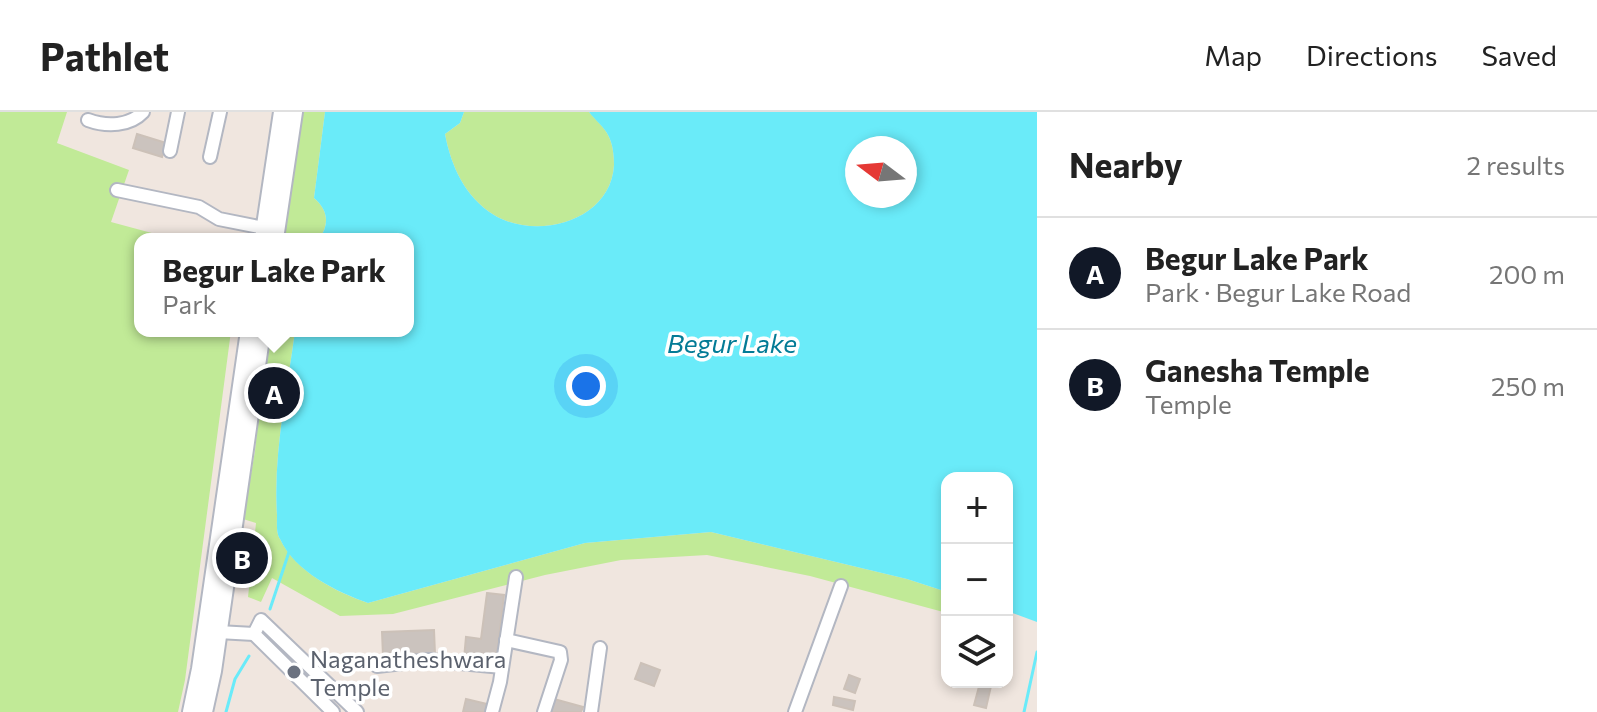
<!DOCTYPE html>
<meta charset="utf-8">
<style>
:root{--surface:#fff;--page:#f2f2f2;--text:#222;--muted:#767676;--line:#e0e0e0;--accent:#111827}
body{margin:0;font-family:Commissioner,sans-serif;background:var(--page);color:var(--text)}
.controls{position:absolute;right:24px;bottom:24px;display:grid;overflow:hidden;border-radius:16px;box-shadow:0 4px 12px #0003}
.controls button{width:72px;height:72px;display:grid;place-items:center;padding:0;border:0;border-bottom:2px solid var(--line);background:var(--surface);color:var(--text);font:40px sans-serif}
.compass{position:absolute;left:845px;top:24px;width:72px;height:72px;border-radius:50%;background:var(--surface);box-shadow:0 4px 12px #0003;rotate:286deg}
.you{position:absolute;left:586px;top:274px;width:28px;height:28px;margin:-20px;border:6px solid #fff;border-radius:50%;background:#1a73e8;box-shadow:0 0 0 12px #1a73e833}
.badge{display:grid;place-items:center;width:52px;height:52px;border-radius:50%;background:var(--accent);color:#fff;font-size:26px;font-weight:700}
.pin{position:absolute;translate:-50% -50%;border:4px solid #fff;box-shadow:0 2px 8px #0006}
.popup{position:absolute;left:134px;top:121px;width:280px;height:104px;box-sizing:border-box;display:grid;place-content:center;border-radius:16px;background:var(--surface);filter:drop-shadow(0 2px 6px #0005);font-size:26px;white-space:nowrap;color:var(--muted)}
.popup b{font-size:30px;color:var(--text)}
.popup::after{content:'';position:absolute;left:50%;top:100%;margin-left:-16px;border:16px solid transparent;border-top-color:var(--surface)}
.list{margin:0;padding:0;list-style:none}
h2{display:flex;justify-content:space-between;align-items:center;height:104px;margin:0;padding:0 32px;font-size:34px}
h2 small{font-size:26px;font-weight:400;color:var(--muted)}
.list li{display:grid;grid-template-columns:52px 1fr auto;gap:24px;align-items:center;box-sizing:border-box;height:112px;padding:0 32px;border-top:2px solid var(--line)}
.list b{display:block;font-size:30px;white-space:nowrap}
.list p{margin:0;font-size:26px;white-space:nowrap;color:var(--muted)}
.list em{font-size:26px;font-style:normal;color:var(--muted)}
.icon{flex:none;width:44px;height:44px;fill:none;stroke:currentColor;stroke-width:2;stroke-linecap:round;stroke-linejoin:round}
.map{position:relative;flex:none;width:1037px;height:600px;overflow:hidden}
header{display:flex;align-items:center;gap:48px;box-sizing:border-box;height:112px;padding:0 40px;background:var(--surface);border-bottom:2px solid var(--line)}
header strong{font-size:38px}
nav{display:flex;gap:44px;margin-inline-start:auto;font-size:28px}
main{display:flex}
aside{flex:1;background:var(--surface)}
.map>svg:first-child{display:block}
</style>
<header>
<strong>Pathlet</strong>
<nav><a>Map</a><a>Directions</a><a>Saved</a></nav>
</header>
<main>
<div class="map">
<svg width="1037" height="600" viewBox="0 0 1037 600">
<rect width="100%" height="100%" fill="#f0e6df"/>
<g fill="#c1ea97">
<polygon points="0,0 67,0 57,31 129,58 111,110 174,127 140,127 140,219 231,219 185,568 178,600 0,600"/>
<path d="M301,0H325L314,86C328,98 330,112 319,127H282Z"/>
<path d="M464,0H589C595,7 604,15 608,23C613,32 614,44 614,53C611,109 537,129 494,103C465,85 451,54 445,22L460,11Z"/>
<path d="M267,219H295C287,280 273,342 277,403C277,411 276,421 280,427C296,460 336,480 368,491L585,431L711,420L907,467L947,480V501L810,464L707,443L621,448L545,463L393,502L340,504L272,466L261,490L248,485L256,411L243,407L255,339Z"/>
</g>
<path fill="#6aebf9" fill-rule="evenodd" d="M325,0H464L460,11L445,22C451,54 465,85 494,103C537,129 611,109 614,53C614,44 613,32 608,23C604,15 595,8 589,0H1037V510L1007,499V366H947V480L907,467L711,420L585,431L368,491C337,480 295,460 280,427C276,421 277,411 277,403C273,342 287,280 295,219H408V127H319C330,112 328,98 314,86ZM857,36H905V84H857Z"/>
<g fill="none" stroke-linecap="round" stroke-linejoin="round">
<g stroke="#6aebf9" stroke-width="3">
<polyline points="270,497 290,437"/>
<polyline points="226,600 235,567 249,544"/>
<polyline points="1024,600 1037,540"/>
</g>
</g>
<g fill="#cbc3be" stroke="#ccc1b8" stroke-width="2">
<polygon points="137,22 166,31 162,45 133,36"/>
<polygon points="240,432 250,434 243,460 234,458"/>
<polygon points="487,481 504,483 496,551 464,547 466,525 481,527"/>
<polygon points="434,518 435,542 383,544 382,520"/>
<polygon points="641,551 660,558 654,574 635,567"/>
<polygon points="849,563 860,567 855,581 844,577"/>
<polygon points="980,571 991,574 986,596 974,593"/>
<polygon points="834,585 855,589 853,598 833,593"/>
<polygon points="466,587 487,592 485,600 463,600"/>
<polygon points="554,587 583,595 581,600 550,600"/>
</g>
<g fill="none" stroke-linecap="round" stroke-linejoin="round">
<defs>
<g id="street">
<path d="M88,8C107,15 130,14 143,0"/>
<polyline points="170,39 178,0"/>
<polyline points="210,45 220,0"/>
<polyline points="117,78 199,95 219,107 264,116"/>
<polyline points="218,520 254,522"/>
<polyline points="506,528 560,540 561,548 544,600"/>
<polyline points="377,554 429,548 502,555"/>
<polyline points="333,600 254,522 261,508 357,600"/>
<polyline points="492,600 500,570 516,465"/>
<polyline points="591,600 600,536"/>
<polyline points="795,600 841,474"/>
</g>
<g id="secondary">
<polyline points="263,127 282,0"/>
<polyline points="275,127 294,0"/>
<polyline points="191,600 200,557 249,219"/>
<polyline points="204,600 213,559 262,219"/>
</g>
</defs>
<use href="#street" stroke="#b3b7c2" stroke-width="16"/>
<use href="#secondary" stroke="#b3b7c2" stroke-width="20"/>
<use href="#street" stroke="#fff" stroke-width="12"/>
<use href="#secondary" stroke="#fff" stroke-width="16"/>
</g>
<circle fill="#6b7280" stroke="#fff" stroke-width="3" cx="294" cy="560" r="8"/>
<g text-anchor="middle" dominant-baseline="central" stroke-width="7" stroke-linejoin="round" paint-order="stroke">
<g font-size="24" fill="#5b616d" stroke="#fff" text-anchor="start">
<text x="310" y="546">Naganatheshwara<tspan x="310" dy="28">Temple</tspan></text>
</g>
<g font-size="26" font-style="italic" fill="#037b96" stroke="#fff">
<text x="732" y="230">Begur Lake</text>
</g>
</g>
</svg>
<div class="controls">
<button>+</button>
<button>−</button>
<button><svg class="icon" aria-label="layers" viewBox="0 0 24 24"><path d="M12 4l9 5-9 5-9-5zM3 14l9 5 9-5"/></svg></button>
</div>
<svg class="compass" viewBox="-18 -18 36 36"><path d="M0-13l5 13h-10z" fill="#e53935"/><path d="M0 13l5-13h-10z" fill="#767676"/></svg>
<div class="you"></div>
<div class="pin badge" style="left:274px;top:281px">A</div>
<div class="popup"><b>Begur Lake Park</b>Park</div>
<div class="pin badge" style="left:242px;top:446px">B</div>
</div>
<aside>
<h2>Nearby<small>2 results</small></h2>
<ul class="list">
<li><span class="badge">A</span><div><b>Begur Lake Park</b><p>Park · Begur Lake Road</p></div><em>200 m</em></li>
<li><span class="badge">B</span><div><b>Ganesha Temple</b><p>Temple</p></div><em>250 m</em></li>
</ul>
</aside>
</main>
